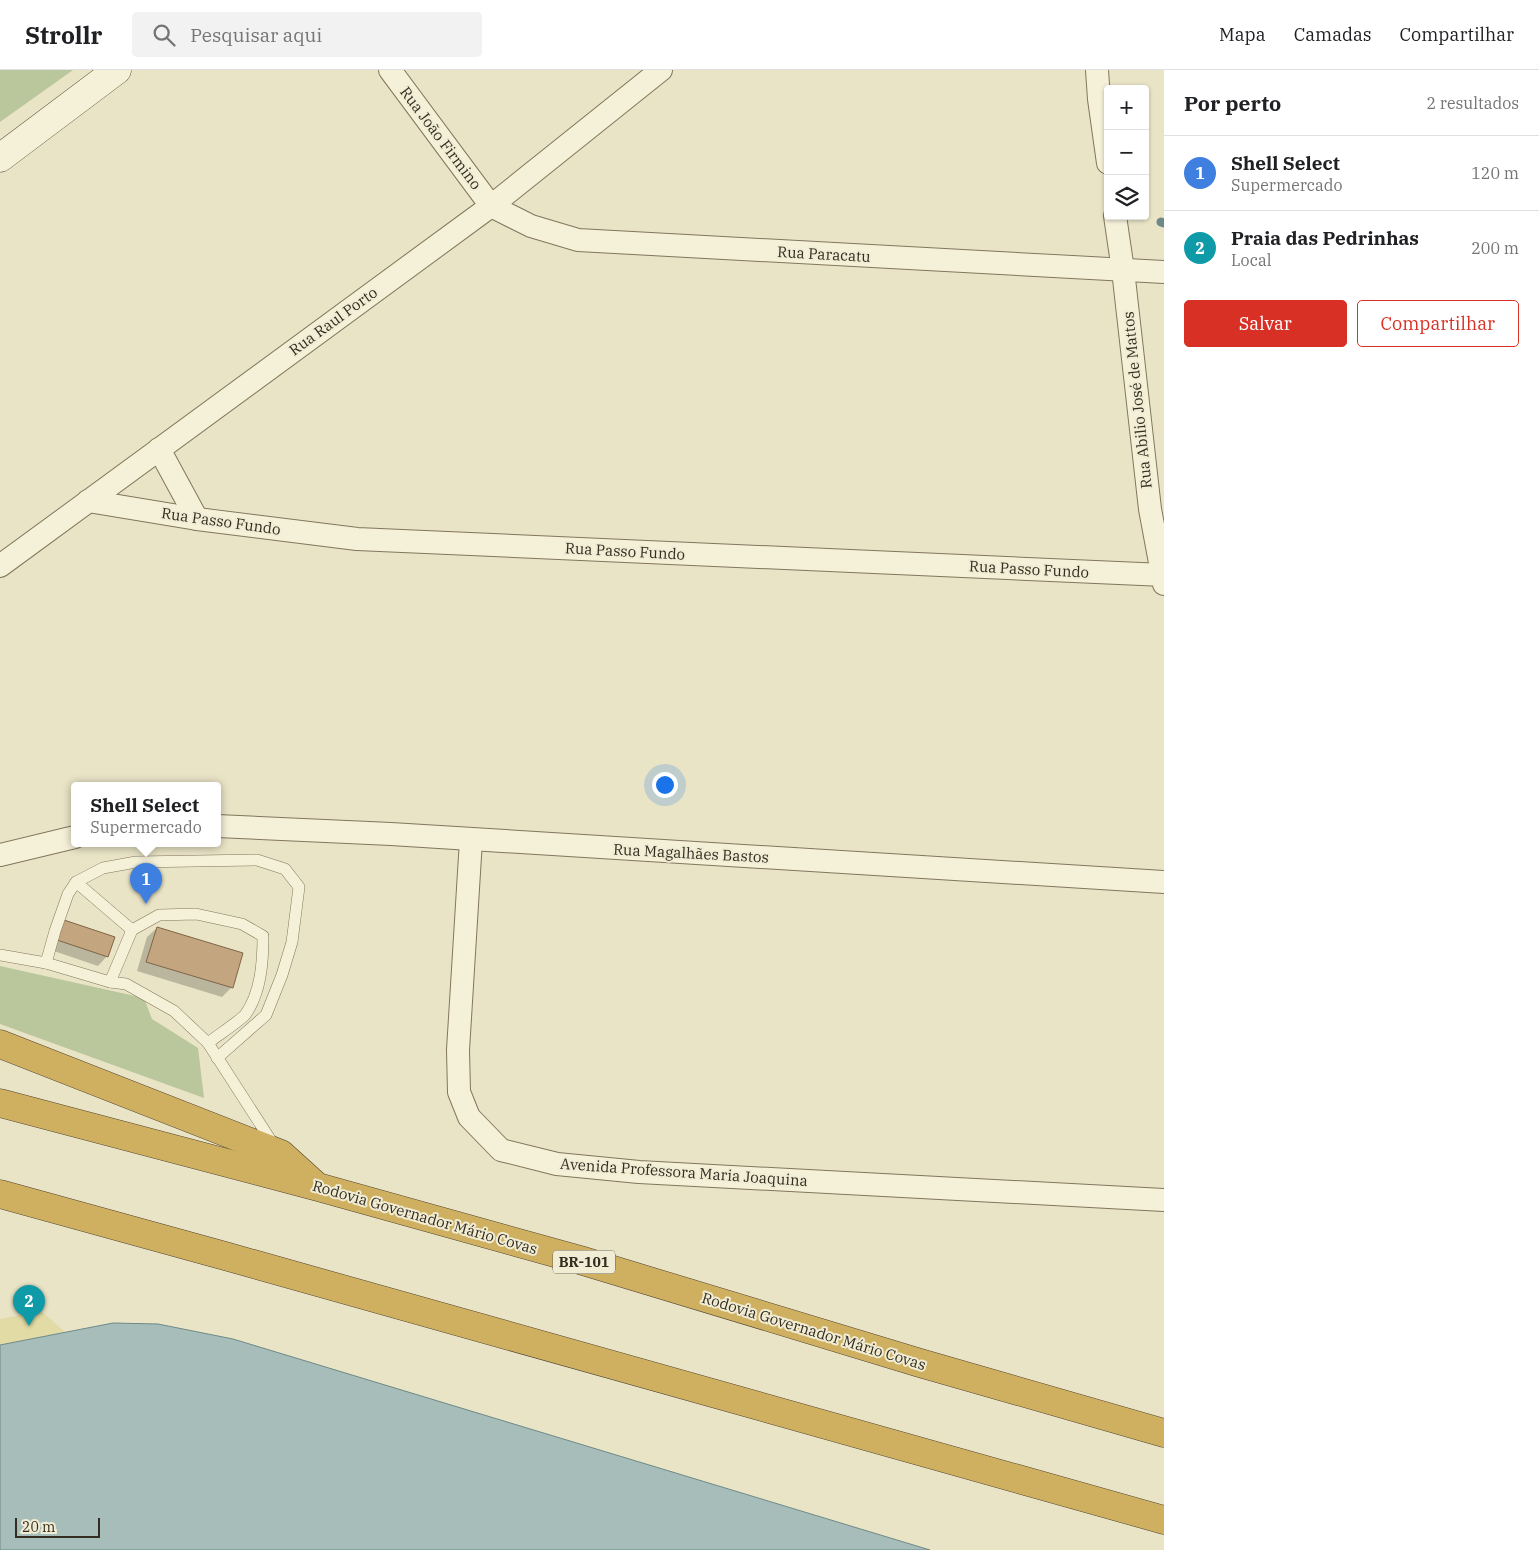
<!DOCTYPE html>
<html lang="pt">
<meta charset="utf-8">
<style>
:root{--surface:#fff;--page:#f2f2f2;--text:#202124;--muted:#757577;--line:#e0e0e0;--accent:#d93025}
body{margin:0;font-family:"IBM Plex Serif",serif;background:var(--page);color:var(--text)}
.controls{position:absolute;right:15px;top:15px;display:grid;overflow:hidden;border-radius:5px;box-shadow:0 1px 4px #0004}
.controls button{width:45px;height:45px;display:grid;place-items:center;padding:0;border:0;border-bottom:1px solid var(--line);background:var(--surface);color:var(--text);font:25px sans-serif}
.scale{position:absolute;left:15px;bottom:12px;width:85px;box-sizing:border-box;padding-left:5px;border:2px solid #342c20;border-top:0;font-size:14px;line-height:18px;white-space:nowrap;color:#342c20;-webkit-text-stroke:4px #f1edd4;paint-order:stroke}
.you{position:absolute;left:664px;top:714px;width:18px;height:18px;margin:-12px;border:4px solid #fff;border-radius:50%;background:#1a73e8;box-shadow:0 0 0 8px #1a73e833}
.badge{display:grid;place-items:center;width:32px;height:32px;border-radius:50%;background:var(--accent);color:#fff;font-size:16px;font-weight:700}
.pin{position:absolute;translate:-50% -41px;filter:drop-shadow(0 1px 2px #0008)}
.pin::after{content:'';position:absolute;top:26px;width:18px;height:15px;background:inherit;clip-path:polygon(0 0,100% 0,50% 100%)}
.popup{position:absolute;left:71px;top:712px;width:150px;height:65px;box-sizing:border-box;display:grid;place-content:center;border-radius:5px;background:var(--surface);filter:drop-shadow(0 1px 4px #0005);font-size:16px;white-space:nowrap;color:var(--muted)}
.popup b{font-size:19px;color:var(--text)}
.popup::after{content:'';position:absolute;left:50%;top:100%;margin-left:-10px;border:10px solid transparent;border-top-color:var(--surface)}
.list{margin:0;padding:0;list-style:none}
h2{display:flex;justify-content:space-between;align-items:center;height:65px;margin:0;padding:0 20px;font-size:21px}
h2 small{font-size:16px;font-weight:400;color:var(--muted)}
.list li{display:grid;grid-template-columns:32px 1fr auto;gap:15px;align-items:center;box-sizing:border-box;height:75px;padding:0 20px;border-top:1px solid var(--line)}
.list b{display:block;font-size:19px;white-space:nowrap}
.list p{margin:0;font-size:16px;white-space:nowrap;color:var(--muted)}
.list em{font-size:16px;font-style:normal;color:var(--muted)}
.actions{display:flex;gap:10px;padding:15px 20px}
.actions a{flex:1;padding:11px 0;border:1px solid var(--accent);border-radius:5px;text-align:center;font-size:18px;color:var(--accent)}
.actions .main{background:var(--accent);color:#fff}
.icon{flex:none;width:28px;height:28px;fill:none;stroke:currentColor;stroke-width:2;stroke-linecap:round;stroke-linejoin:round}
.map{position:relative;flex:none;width:1164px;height:1480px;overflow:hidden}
header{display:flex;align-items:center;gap:30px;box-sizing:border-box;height:70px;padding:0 25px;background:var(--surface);border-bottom:1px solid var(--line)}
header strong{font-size:24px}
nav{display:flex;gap:28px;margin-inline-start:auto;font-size:18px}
.search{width:350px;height:45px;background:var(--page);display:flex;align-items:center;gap:12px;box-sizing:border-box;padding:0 18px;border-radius:5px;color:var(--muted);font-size:19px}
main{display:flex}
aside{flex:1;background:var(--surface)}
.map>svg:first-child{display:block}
</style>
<header>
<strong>Strollr</strong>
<div class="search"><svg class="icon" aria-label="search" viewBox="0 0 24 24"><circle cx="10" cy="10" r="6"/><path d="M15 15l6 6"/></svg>Pesquisar aqui</div>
<nav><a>Mapa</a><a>Camadas</a><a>Compartilhar</a></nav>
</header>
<main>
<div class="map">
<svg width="1164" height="1480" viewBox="0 0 1164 1480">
<rect width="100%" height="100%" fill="#e9e4c6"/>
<g fill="#bac69b">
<polygon points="0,0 73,0 0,52"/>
<polygon points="0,896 144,928 152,949 198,978 204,1028 0,954"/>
</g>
<polygon fill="#e2dba6" points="41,1241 65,1262 0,1275 0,1249"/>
<polygon fill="#a7bdba" stroke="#6e8a87" points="113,1253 158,1254 233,1269 930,1480 0,1480 0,1275"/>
<g fill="#0003">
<polygon points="157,858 232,917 222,927 137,901 147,867"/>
<polygon points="54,861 107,886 98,896 48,879"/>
</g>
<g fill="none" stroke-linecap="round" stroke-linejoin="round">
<polyline stroke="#6e8a87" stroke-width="9" points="1161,152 1164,153"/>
</g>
<g fill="#c3a680" stroke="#7f6546">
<polygon points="64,850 115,867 108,887 57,870"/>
<polygon points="157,857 243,883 233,918 146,892"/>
</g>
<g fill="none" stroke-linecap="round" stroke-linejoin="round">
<defs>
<g id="lane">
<polyline points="76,812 132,860"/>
<polyline points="0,885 46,893 110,912 126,914 174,941 208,973 275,1077"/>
<polyline points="46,893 55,861 68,824 76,812 103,798 136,792 257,790 285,799 299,817 292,872 282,905 266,945 217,988"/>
<path d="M110,912L132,860L159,845L196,844L242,854L263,866C263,892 261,923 245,945C238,952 217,966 208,973"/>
</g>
<g id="street">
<polyline points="390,0 491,136 531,156 578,170 1164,202"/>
<polyline points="1097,0 1099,29 1108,93"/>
<polyline points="1115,146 1123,200 1150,439 1164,514"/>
<polyline points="159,379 197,449"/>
<polyline points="88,431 197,449 357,469 1164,505"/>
<polyline points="0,496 491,136 661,0"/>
<polyline points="217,756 391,764 1164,812"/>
<polyline points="471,770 458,980 459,1022 469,1047 501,1080 557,1094 639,1102 1164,1130"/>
<polyline points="0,785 75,767"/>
</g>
<polyline id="secondary" points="0,88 117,0"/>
<g id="highway">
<polyline points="0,974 281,1084 313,1113"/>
<polyline points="0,1033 318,1117 580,1190 920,1293 1164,1363"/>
<polyline points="0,1124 225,1186 1164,1450"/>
</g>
</defs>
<use href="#lane" stroke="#82765d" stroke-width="12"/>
<use href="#street" stroke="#82765d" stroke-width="24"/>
<use href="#secondary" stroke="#645841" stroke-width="29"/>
<use href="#highway" stroke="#504431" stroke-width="29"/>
<use href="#lane" stroke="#f5f0d8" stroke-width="11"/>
<use href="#street" stroke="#f5f0d8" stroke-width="22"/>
<use href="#secondary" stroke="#f5f0d8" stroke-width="28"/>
<use href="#highway" stroke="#cfaf60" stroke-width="28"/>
</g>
<g text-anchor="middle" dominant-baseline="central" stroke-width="4" stroke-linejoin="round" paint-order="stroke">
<rect fill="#f1edd4" stroke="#6d6656" stroke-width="1" x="553" y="1180.5" width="62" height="23" rx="4"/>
<g font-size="14" font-weight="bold" fill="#342c20">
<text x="584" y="1192">BR-101</text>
</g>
<g font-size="15" fill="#342c20" stroke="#f1edd4">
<text transform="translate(441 68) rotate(53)">Rua João Firmino</text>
<text transform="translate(824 184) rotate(3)">Rua Paracatu</text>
<text transform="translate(333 251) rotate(-36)">Rua Raul Porto</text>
<text transform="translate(1137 330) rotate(-96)">Rua Abilio José de Mattos</text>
<text transform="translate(221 451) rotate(8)">Rua Passo Fundo</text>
<text transform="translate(625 481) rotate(3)">Rua Passo Fundo</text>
<text transform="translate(1029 499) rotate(3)">Rua Passo Fundo</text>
<text transform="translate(691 783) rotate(3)">Rua Magalhães Bastos</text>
<text transform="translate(684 1102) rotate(4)">Avenida Professora Maria Joaquina</text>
<text transform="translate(425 1147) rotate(16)">Rodovia Governador Mário Covas</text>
<text transform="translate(814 1261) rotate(17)">Rodovia Governador Mário Covas</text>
</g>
</g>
</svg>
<div class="controls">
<button>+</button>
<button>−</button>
<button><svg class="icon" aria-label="layers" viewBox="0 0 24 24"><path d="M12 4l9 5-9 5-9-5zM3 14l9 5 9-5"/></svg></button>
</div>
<div class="scale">20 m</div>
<div class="you"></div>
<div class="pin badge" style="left:146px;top:834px;background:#3f7fe0">1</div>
<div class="popup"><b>Shell Select</b>Supermercado</div>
<div class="pin badge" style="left:29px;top:1256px;background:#0f9aa8">2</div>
</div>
<aside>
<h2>Por perto<small>2 resultados</small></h2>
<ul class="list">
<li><span class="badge" style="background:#3f7fe0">1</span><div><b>Shell Select</b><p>Supermercado</p></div><em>120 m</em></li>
<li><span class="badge" style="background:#0f9aa8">2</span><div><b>Praia das Pedrinhas</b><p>Local</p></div><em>200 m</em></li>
</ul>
<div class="actions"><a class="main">Salvar</a><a>Compartilhar</a></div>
</aside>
</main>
